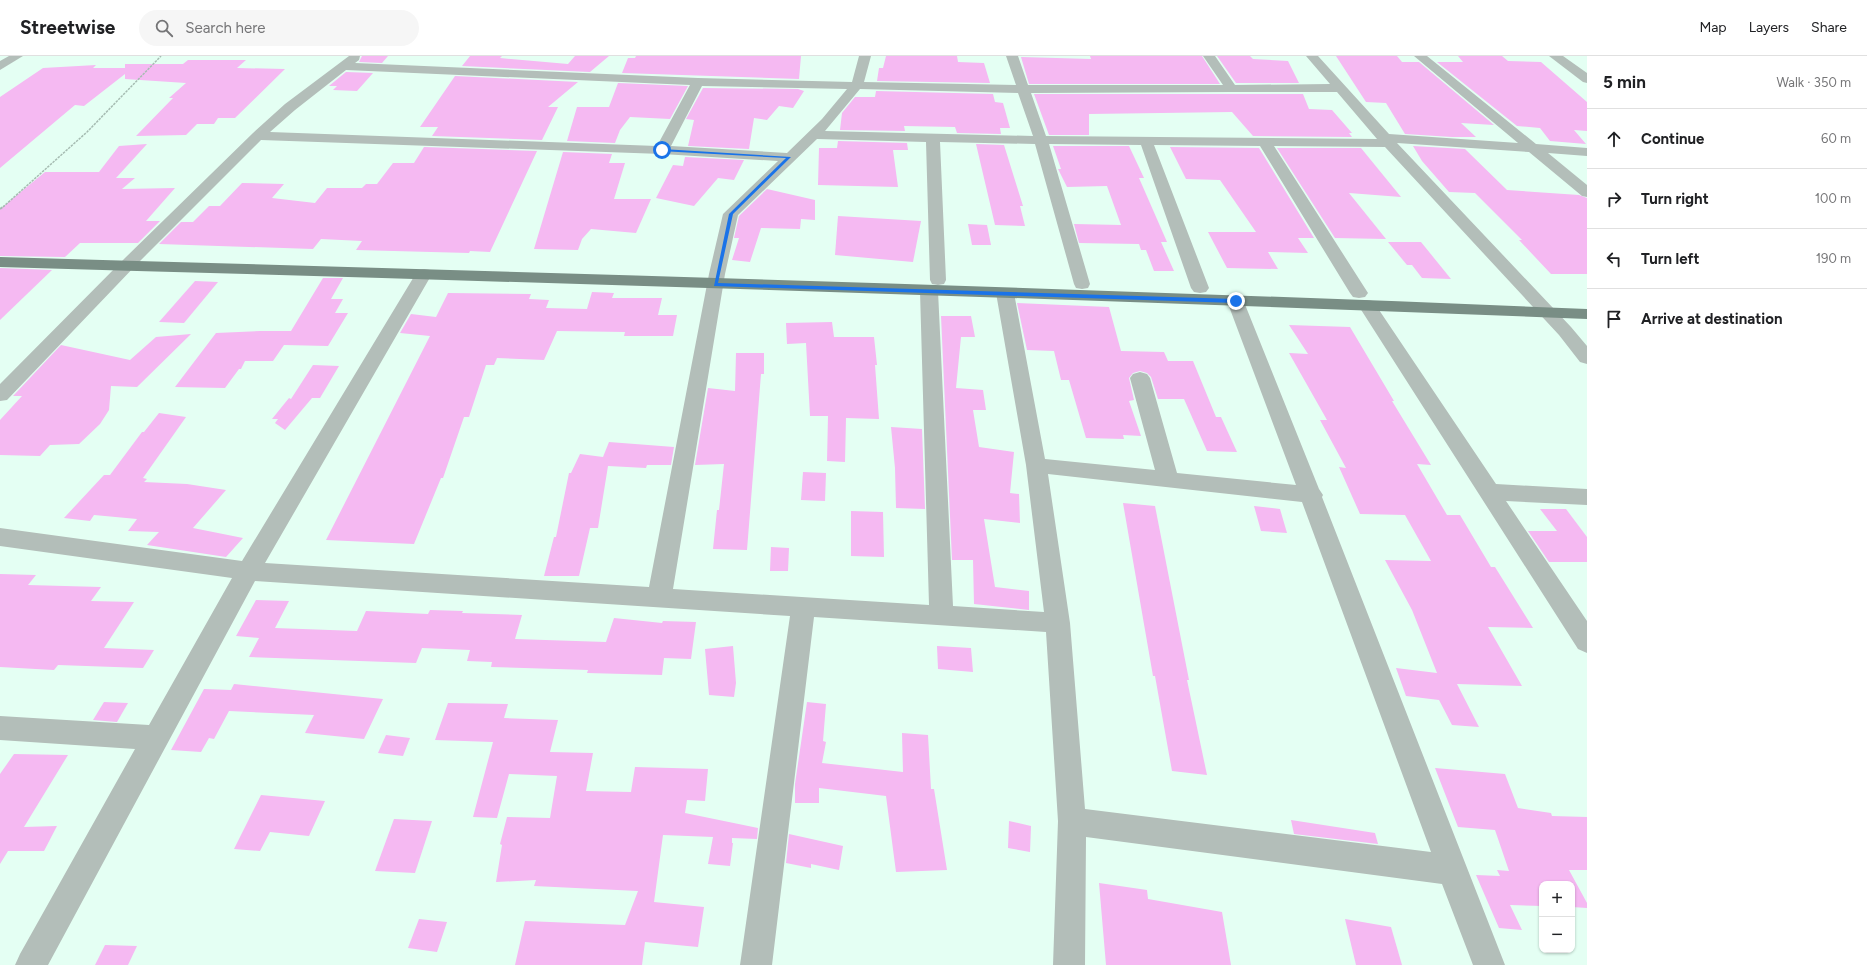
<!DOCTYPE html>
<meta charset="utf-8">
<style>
:root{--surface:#fff;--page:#f6f6f6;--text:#202124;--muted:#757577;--line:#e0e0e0}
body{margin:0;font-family:Figtree,sans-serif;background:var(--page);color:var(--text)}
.controls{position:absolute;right:12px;bottom:12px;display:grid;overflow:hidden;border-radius:8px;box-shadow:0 1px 3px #0004}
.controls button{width:36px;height:36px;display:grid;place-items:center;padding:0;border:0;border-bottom:1px solid var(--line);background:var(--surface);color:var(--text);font:20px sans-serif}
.stop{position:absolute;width:12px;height:12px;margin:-9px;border:3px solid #1a73e8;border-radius:50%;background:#fff}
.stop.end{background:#1a73e8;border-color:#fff;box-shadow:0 1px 4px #0008}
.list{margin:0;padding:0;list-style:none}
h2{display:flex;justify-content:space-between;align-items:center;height:52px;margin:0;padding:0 16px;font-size:17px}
h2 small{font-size:13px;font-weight:400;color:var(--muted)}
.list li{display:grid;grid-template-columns:26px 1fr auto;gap:12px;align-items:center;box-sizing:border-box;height:60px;padding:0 16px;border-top:1px solid var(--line)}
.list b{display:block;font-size:15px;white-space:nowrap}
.list em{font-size:13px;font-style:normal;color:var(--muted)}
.icon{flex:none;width:22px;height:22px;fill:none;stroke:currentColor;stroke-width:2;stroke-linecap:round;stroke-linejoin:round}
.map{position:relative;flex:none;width:1587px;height:909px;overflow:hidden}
header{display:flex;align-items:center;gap:24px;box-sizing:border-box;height:56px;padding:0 20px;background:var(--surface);border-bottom:1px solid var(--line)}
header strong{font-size:19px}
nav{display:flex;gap:22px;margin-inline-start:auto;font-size:14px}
.search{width:280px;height:36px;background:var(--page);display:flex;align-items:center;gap:10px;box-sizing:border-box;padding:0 14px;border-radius:22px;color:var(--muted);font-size:15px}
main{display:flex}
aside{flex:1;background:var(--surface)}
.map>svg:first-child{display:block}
</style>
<header>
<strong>Streetwise</strong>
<div class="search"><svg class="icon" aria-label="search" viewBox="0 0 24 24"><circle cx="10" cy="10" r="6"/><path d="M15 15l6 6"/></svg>Search here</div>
<nav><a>Map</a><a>Layers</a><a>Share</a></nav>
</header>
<main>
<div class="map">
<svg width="1587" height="909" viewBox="0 0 1587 909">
<rect width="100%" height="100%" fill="#e4fff3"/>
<g fill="#f5b9f2">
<polygon points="362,0 388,0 382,7 359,6"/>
<polygon points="470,0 502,0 500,2 568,8 575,0 609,0 590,16 462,10"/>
<polygon points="636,0 801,0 799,23 622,17 628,2 635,2"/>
<polygon points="886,0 957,0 958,6 984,7 990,27 877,25 879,12 883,12"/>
<polygon points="1090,0 1202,0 1220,28 1029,28 1021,1 1091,3"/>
<polygon points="1217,0 1250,0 1253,3 1288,5 1299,27 1236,27"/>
<polygon points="1336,0 1397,0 1402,6 1419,6 1494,69 1461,67 1476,81 1452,81 1405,78 1386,47 1366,46"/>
<polygon points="1458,0 1502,0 1508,5 1541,6 1587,46 1587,75 1574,74 1586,88 1550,85 1540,72 1517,70 1437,6 1463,6"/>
<polygon points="188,4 246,4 237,12 285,13 235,62 218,62 214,68 197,68 186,79 136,80 173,42 169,42 186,27 125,23 125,18 84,50 75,49 0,112 0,41 43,12 96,9 93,12 125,12 125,8 183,8"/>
<polygon points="346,16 373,17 357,35 333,34 337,30 329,30"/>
<polygon points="455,20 578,26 548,51 558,51 542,84 432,80 438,71 420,71"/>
<polygon points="618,27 688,30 670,63 630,61 620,74 615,87 567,85 577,51 609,51"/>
<polygon points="703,32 798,33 804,35 793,52 779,50 767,64 754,62 749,93 688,90 694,64 686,63"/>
<polygon points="876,35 993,38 995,46 1003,47 1010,72 1000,72 1001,78 957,77 955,71 904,70 905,75 840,74 842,57 855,41 875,41"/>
<polygon points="1034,38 1303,38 1309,53 1332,54 1352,77 1349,77 1352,81 1253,80 1232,56 1089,58 1089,79 1049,79"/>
<polygon points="838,85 907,87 908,94 893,94 898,131 818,129 819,92 837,92"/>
<polygon points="147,88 116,122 135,122 122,133 175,132 146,165 160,165 138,187 80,187 65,201 0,200 0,153 45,116 99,116 119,90"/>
<polygon points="976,88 1004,89 1023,150 1020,150 1025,170 995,169"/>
<polygon points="1053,90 1129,90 1144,122 1139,122 1167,186 1161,186 1174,215 1154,215 1146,194 1141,194 1139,188 1079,187 1074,168 1121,169 1107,130 1067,131 1058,113 1061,113"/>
<polygon points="1413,90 1465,93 1507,134 1579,139 1587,142 1587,218 1551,218 1519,184 1522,184 1475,137 1449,136 1422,105"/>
<polygon points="424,91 537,95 490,196 470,195 469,197 356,194 362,185 321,183 313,193 159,188 181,166 193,166 209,150 220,150 242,127 284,128 272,142 315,147 327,132 362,132 366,128 377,128 393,107 414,107"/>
<polygon points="1170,91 1259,92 1314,182 1298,182 1308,197 1268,196 1278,213 1227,212 1208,176 1256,176 1220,124 1186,123"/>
<polygon points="1277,92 1361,92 1401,141 1349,137 1386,183 1335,182"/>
<polygon points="563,96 612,98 609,107 625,107 614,143 651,143 636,177 591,173 582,183 578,194 534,193"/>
<polygon points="685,101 744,104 734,124 718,122 694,150 656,142 673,109 683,110"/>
<polygon points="767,133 815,144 815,164 801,163 800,173 761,172 750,206 732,204 739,182 734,182 739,160"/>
<polygon points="838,160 921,165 913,206 835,199"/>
<polygon points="968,168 987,169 991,189 972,189"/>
<polygon points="1388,186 1421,186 1451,223 1422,222 1412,209 1407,209"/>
<polygon points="0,212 52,214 0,264"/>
<polygon points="323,222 343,222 331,243 343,243 335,257 348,257 328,290 284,289 273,305 245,305 241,313 239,313 225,332 175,331 216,277 260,275 291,275"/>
<polygon points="195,225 218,226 184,267 159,266"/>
<polygon points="592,236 614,237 612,242 662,242 658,259 677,259 673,280 624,280 625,276 557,275 544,304 497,302 494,309 486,309 469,361 464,361 443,422 441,422 414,488 326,484 430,280 400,277 411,258 436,261 448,237 531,238 529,243 549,244 546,252 587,253"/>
<polygon points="1017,247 1109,251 1121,295 1164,296 1168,305 1193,305 1216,361 1221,361 1237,396 1207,395 1184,343 1158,343 1151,321 1147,317 1140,315 1133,317 1129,322 1134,344 1129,345 1141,380 1123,379 1124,383 1086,382 1069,324 1061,324 1054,295 1027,294"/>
<polygon points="941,260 971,260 975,281 961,281 956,332 983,334 986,354 973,354 979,391 1014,396 1010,437 1019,438 1020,467 984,463 995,531 1029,535 1029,554 974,548 973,504 952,504"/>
<polygon points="832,266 834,281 874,281 877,309 875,309 879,363 846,362 845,406 827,405 828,360 810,360 806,287 787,288 786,267"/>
<polygon points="1289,269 1350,271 1394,345 1392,345 1431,409 1417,408 1447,459 1460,459 1491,511 1495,511 1533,572 1488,571 1522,630 1457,628 1479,671 1452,669 1439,644 1406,640 1396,612 1437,617 1412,554 1385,504 1431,505 1405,459 1360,458 1339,411 1346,412 1320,364 1327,364 1289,297 1308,298"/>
<polygon points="191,278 137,331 111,330 109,354 100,368 79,388 50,389 40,400 0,399 0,364 22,340 13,340 61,289 130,304 156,281"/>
<polygon points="736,297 764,297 764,318 761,318 747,494 713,493 717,454 719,454 724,408 695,409 708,332 735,335"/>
<polygon points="313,309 339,310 320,342 312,342 285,374 275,367 278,363 272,363 289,342 291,343"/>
<polygon points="159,357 186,361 143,422 147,423 144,426 187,428 226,434 193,472 243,482 226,501 147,489 159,476 128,475 137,463 94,459 90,465 64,462 104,419 110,419 142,376 144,376"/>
<polygon points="891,371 922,373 925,453 896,452 895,412"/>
<polygon points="609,386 674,391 671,409 647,409 646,412 608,410 598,472 590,472 579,520 544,520 554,481 556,481 569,417 571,417 580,398 603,401"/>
<polygon points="803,416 826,417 825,445 801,444"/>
<polygon points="1123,447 1155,450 1189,624 1187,624 1207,719 1172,715 1155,620 1153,620"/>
<polygon points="1254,450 1280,453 1287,477 1261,475"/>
<polygon points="1540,453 1566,453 1587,481 1587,506 1549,506 1528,475 1557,475"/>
<polygon points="851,455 883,456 884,501 851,500"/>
<polygon points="771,491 789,492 788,515 770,515"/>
<polygon points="0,518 36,519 28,529 101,531 91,545 134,546 104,592 154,594 143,612 58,609 54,614 0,611"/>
<polygon points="256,544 289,545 275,572 357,575 366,555 428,558 430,554 463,555 462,557 522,559 515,583 606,586 614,562 662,567 663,565 696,566 691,603 664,602 662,619 587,617 588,614 491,611 492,606 467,605 470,594 422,592 416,607 249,601 259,582 236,580"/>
<polygon points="733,590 736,627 734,641 709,639 705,593"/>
<polygon points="937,590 971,592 973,616 938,613"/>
<polygon points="234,628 383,643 364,683 305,677 314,659 229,655 214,683 209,682 201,696 171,694 204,633 231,634"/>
<polygon points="104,646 128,647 117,666 93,664"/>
<polygon points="807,646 826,648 823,685 826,686 822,707 903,716 902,677 928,679 931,733 934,733 947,814 896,816 886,740 819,732 819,747 795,747 795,728"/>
<polygon points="448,647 508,648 504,662 558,664 550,696 593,697 586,735 631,736 635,711 708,713 705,745 687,744 685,757 758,772 757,783 732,782 732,787 733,787 730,810 708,808 713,781 663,779 654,846 704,851 698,891 645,886 642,909 515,909 525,865 625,869 638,835 534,830 536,824 496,826 502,789 500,788 507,761 550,762 557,720 509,718 497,762 473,761 493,686 435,684"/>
<polygon points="386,679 410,682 403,700 378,697"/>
<polygon points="14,698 68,699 24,771 57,770 44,795 8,795 0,808 0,718"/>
<polygon points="1435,712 1505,718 1518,752 1551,757 1552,760 1587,761 1587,814 1569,814 1587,847 1587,852 1572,851 1572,828 1542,828 1542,850 1510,849 1522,874 1499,872 1476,819 1500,820 1497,814 1509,815 1495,774 1458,771"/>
<polygon points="261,739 325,745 309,780 270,776 260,795 234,793"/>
<polygon points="394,763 432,765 415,817 375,815"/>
<polygon points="1291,764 1375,777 1378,788 1294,778"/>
<polygon points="1009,765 1031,770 1030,796 1008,792"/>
<polygon points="789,778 843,790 839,814 811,808 811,812 786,807"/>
<polygon points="1099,827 1147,834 1148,843 1222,856 1231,909 1106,909"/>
<polygon points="419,863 447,866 437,896 408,892"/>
<polygon points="1345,863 1391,871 1402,909 1356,909"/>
<polygon points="105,889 137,890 128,909 95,909"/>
</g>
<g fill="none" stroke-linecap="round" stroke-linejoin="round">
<polyline stroke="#a6bcb2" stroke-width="1.5" stroke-dasharray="2.5 1" stroke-linecap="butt" points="3,151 87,76 161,0"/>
<polyline stroke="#a6bcb2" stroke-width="2" stroke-dasharray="3 1.5" stroke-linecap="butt" points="0,153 4,150"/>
<g fill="#b3beb9" fill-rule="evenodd">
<polygon points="9,0 23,0 0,14 0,5"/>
<path d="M349,0H360L359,4L355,7L698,22L852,26L859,0H871L864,26L1016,29L1006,0H1018L1028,29H1223L1203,0H1215L1235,29L1330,28L1306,0H1318L1389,78L1518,87L1414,0H1427L1536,88L1587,92V100L1548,97L1587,129V141L1582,140L1529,96L1397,87L1571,271L1587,290V308L1580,306L1559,279L1385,91L1274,90L1368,237L1365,241L1359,242L1353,241L1350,237L1260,90L1154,89L1209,232L1206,236L1200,237L1194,236L1191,232L1141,89L1049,88L1090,228L1088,232L1082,233L1076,232L1074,228L1035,88L940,86L946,224L944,228L938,229L932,228L930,224L926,86L817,83L738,159L725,218L673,533L929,549L920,235L923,231L929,230L935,231L938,235L953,550L1044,556L1026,409L996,237L999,233L1005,232L1011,233L1014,237L1045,403L1155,414L1130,322L1133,318L1140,316L1147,318L1150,322L1177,417L1296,429L1227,245L1230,241L1236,240L1242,241L1319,433L1323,439L1322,441L1505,909H1473L1442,828L1086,781L1085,909H1053L1058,765L1046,576L814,561L772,909H740L790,560L255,525L48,909H15L20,898L135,693L0,684V660L149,669L232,522L0,490V472L242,505L418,214L424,213L430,214L432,218L265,507L649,531L709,218L723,158L778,105L662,98L261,84L137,208L7,344L0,345V328L125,202L253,77L285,48ZM346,14L690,29L657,90L270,76L295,54ZM702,30L847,33L822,63L787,97L671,90ZM860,33L1018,37L1033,80L825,75ZM1229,36H1337L1377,83L1046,80L1031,37ZM1048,418L1302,446L1431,796L1085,753L1070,567Z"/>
<polygon points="1549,0 1563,0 1587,17 1587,27 1583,26"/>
<polygon points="1367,244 1373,245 1496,428 1587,433 1587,449 1506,445 1587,565 1587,597 1578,593 1358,249 1361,245"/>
</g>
<path fill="#798e85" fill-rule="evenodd" d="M0,201C529,216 1058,231 1587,253V263C1058,242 529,226 0,211Z"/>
</g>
<polygon fill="#1a73e8" points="662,93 791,101 733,158 718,227 1236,243 1239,245 1236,247 714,230 729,158 786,102 660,95"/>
</svg>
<div class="controls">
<button>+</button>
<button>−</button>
</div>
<div class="stop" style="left:662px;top:94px"></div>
<div class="stop end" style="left:1236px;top:245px"></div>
</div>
<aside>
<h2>5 min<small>Walk · 350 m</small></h2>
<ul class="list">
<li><svg class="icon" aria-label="ahead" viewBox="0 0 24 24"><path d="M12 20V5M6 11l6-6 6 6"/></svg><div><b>Continue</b></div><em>60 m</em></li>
<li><svg class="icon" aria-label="right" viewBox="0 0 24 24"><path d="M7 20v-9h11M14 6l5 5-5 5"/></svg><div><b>Turn right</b></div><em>100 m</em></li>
<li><svg class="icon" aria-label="left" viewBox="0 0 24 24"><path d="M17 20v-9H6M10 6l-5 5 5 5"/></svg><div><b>Turn left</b></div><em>190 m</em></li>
<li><svg class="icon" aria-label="arrive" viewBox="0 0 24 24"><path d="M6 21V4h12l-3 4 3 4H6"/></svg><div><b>Arrive at destination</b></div></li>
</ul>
</aside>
</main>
